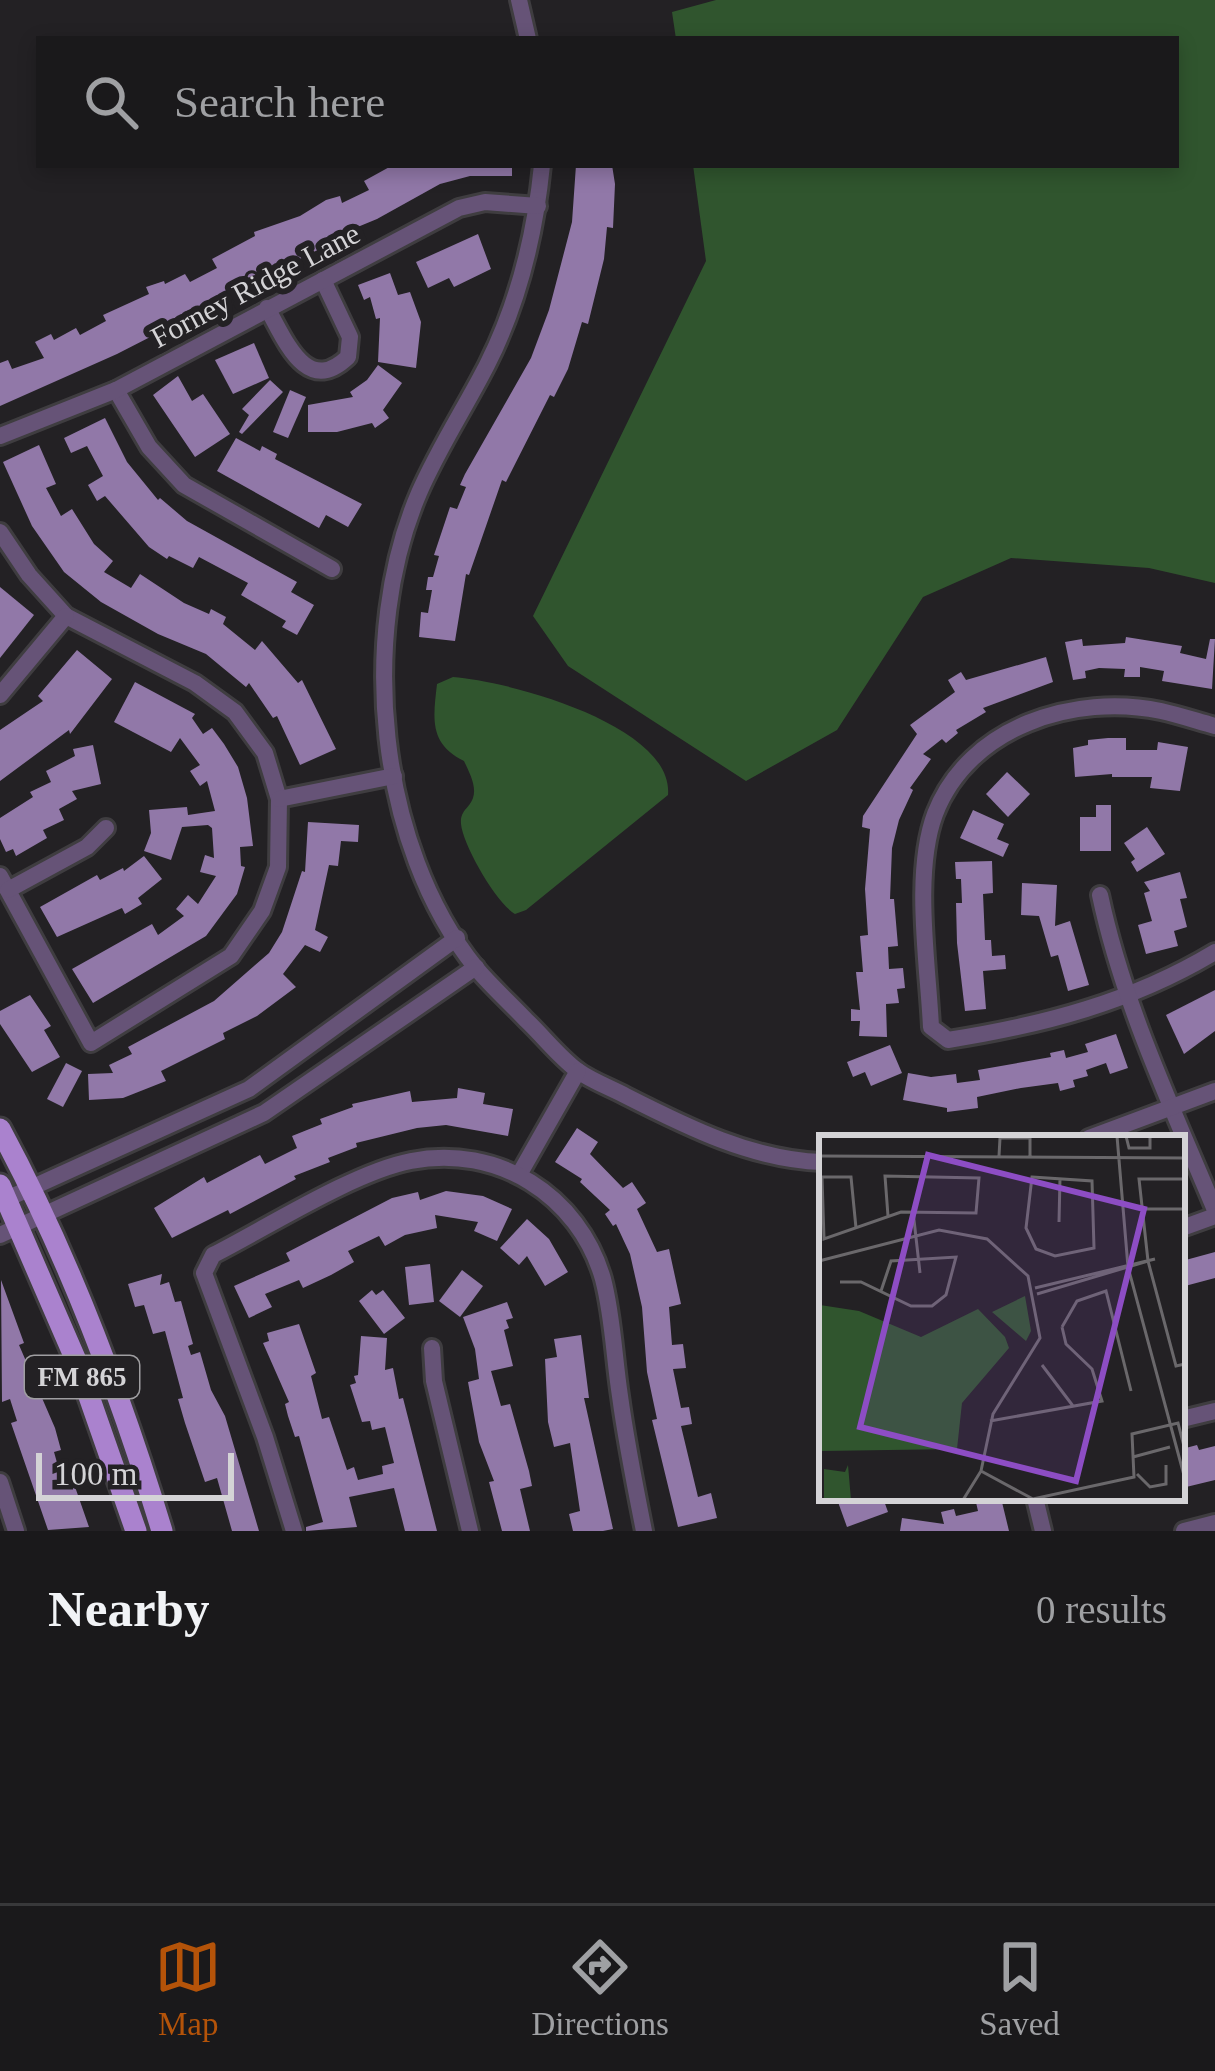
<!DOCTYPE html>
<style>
:root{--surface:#1a191b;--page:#272628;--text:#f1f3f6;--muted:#9fa0a3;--line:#38383a;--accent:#b45309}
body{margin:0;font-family:Georgia,serif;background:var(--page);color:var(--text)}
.scale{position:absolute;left:36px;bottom:30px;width:198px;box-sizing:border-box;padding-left:12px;border:6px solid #d4d3d6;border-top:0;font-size:33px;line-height:42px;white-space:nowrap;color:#d4d3d6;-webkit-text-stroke:9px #232124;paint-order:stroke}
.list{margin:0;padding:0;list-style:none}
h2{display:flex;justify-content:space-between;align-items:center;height:156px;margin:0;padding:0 48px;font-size:51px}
h2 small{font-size:39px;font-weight:400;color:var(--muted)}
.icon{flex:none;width:66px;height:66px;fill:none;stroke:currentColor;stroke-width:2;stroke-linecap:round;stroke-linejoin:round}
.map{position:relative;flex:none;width:1215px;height:1531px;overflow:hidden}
.search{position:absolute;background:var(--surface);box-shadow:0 6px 18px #0003;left:36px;right:36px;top:36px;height:132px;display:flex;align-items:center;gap:30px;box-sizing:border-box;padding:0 42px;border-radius:0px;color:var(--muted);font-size:45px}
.sheet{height:372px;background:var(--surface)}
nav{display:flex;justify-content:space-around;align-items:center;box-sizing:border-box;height:168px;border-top:3px solid var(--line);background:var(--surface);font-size:33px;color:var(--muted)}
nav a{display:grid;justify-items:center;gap:6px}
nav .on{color:var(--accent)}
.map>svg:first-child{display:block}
</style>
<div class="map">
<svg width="1215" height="1531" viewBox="0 0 1215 1531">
<rect width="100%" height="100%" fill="#232124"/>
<g fill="#30552e">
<polygon points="716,0 1215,0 1215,583 1149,568 1011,558 923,597 837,730 746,781 568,666 533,616 706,261 693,165 1176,165 1176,39 676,39 672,12"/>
<path d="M453,677C508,681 674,725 668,795L526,910L515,914C496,903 463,845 461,824C460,810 469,809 473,798C477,786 469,772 464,761C429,744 433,719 437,684Z"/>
</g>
<g fill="#9178a8">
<polygon points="393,165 512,165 512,176 470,176 440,184 377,219 331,238 333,242 212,305 156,328 158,333 117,354 0,406 0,363 8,360 12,369 44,358 35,342 51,334 54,340 76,328 80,335 106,321 103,315 149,294 146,287 164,281 165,284 185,274 190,282 217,268 212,259 255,236 254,232 300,216 326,200 340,196 342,203 369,190 364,181"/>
<polygon points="576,165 612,165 615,184 613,228 607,227 604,259 588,324 582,322 568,369 554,397 550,395 506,482 502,480 469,575 466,574 455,641 419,637 421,612 428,613 432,590 426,590 428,577 433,577 439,556 434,555 450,507 457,509 466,487 460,485 465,474 531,358 549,310 572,222"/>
<polygon points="478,234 491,269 454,287 449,278 428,288 416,262"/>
<polygon points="390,273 398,295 410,292 421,322 416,368 378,362 380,318 376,319 370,297 364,300 358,285"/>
<polygon points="254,343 269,378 233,394 215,360"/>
<polygon points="378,365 402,383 383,410 389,418 375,428 372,423 337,432 308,432 308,405 353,397 350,392 367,380"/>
<polygon points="178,376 192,401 203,394 230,434 195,457 153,395"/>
<polygon points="270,380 283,392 242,434 239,432 249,415 242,409"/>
<polygon points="290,390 306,397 288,438 273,432"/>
<polygon points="105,418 127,462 158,500 160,498 187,521 297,582 291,592 314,605 297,635 282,627 286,621 241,595 248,583 199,557 193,568 169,556 167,559 149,547 105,496 97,501 88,485 103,476 87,446 71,453 64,438"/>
<polygon points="236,438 260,451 262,446 277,454 275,459 362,504 348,527 326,515 319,528 217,471"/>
<polygon points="39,445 56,484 46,488 61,516 72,509 94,544 113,561 104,572 131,588 140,574 184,603 209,614 211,609 226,617 223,624 255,650 262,641 298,683 302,680 336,749 300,765 277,716 273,718 249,683 246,687 206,654 158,634 101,602 64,572 32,526 3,462"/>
<polygon points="0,587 34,615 0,658"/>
<polygon points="1126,637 1182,646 1180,653 1206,659 1210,639 1215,639 1212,689 1162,681 1164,671 1140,667 1140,677 1124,677 1125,669 1099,668 1085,671 1086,678 1073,680 1065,642 1082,639 1083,646 1125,643"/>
<polygon points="77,650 112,679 70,734 69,730 0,781 0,730 43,701 38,696"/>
<polygon points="1046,657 1053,682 983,708 986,712 956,730 958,733 946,743 942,739 923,754 931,759 910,788 913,790 899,820 892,848 890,899 894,899 898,946 888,947 889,969 903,968 905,988 897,989 899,1003 886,1004 887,1037 859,1036 860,1021 851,1021 851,1009 860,1010 856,972 863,972 860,936 868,935 865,889 870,829 862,827 863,816 917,734 910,725 955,692 948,680 961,672 966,680"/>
<polygon points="135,682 195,714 192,718 203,734 212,728 224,744 238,767 247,798 253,846 240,847 241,866 245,867 237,894 206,936 93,1003 72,969 152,924 158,935 184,916 176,909 188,895 198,904 216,876 200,872 205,855 214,858 212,828 208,825 182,827 171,860 144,851 151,833 149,810 187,807 188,815 215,811 207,781 200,786 190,771 200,765 180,738 171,752 114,722"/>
<polygon points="1108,738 1126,738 1126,750 1157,750 1158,742 1188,747 1180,791 1150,788 1152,777 1112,777 1112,774 1075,777 1073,748 1088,745 1088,740"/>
<polygon points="93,745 101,784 72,791 77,799 59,809 64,820 43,830 47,838 16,856 13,849 6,852 0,839 0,818 33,797 30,792 51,782 46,771 75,756 73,749"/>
<polygon points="1007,772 1030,794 1008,817 986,794"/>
<polygon points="1096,805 1111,805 1111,851 1080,851 1080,817 1096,817"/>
<polygon points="973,810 1004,824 997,839 1009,844 1003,857 960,838"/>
<polygon points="308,822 359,825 358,842 341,841 338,866 329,865 315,930 328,937 320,952 305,945 283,974 296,987 257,1016 223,1033 225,1039 161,1071 166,1081 123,1098 89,1100 88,1074 113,1073 109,1065 132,1054 128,1047 214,1001 269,953 282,932 302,871 305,872"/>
<polygon points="1147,827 1165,854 1137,872 1131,862 1135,859 1124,843"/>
<polygon points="144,856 162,879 138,898 142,904 125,914 122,908 57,937 40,907 97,875 100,880 123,868 124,871"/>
<polygon points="992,861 993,893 983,894 985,940 991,940 992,956 1005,955 1006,969 983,971 986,1009 965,1011 957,943 956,903 962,903 961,879 956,879 955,862"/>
<polygon points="1180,872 1187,898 1180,899 1187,927 1174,931 1178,946 1146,954 1138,925 1152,921 1144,893 1150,891 1144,882"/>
<polygon points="1022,883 1057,885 1055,926 1070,921 1089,985 1068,991 1058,955 1051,957 1039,916 1021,915"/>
<polygon points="1215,990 1215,1031 1184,1054 1166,1015"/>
<polygon points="30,995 51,1026 44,1030 60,1057 32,1072 0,1024 0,1011"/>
<polygon points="1116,1034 1128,1068 1110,1074 1106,1063 1086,1070 1088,1076 1073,1080 1075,1087 1060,1091 1058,1083 1021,1088 977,1097 978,1108 947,1112 947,1108 903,1100 908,1073 931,1077 956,1074 957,1083 980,1080 978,1070 1051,1057 1050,1053 1064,1050 1066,1058 1088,1052 1085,1044"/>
<polygon points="890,1045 902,1073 871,1086 865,1072 853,1077 847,1062"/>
<polygon points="66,1063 82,1071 63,1107 47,1099"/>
<polygon points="458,1088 485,1093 483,1104 513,1109 508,1136 446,1125 417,1128 356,1143 357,1147 328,1158 330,1162 294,1176 296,1179 230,1214 228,1210 172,1238 154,1208 204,1177 207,1183 260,1155 265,1164 297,1148 292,1136 322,1124 320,1119 353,1107 352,1104 410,1091 412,1102 457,1098"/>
<polygon points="577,1128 598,1142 590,1154 623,1188 632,1182 646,1203 637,1209 657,1252 669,1249 681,1304 669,1307 672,1345 683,1344 686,1368 673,1369 681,1408 689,1407 692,1424 681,1426 698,1497 711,1493 717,1518 678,1527 652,1420 657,1419 647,1372 642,1307 630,1254 616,1224 613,1226 605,1214 610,1210 580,1182 582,1179 555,1162"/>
<polygon points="446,1191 483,1196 512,1209 497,1241 474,1231 478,1222 435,1215 437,1228 405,1235 385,1246 379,1236 348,1251 354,1262 331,1275 303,1288 299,1280 265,1294 272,1307 249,1318 234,1286 290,1261 286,1253 392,1198 418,1192 420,1200"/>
<polygon points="527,1219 549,1239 568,1272 545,1286 527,1256 519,1265 500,1248"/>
<polygon points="1215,1252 1215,1278 1185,1286 1182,1261"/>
<polygon points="430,1264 434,1302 409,1305 405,1267"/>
<polygon points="462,1270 483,1286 460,1317 439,1301"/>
<polygon points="162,1274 160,1285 169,1282 175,1302 181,1301 193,1344 188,1346 191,1355 200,1352 211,1390 225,1416 259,1531 232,1531 217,1478 205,1482 185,1423 178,1399 183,1398 165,1331 153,1334 144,1305 135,1307 128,1284"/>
<polygon points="1,1280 24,1343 19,1345 55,1428 61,1450 54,1452 63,1484 73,1481 89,1527 48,1530 11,1423 17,1421 10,1399 2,1402"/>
<polygon points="372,1290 376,1295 383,1290 405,1318 384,1334 359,1301"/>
<polygon points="507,1302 513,1318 506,1320 509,1328 504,1330 513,1366 491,1371 501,1406 510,1404 529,1471 532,1486 520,1489 530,1531 502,1531 489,1482 494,1481 479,1442 468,1382 479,1379 475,1349 463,1317"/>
<polygon points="299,1324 316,1373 311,1376 322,1419 329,1417 347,1470 354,1467 358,1480 383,1474 382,1466 394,1463 385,1427 372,1430 370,1421 362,1422 350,1385 356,1383 354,1376 358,1375 361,1336 387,1338 385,1370 393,1368 399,1399 403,1398 437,1531 405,1531 394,1488 349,1497 357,1527 306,1531 306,1527 323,1522 299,1436 295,1437 288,1416 285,1404 289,1402 263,1343 269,1341 267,1333"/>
<polygon points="581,1335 589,1398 584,1398 613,1529 603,1531 573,1531 569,1514 580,1511 570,1443 554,1447 548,1422 545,1359 557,1357 554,1339"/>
<polygon points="1197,1445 1199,1450 1215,1446 1215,1480 1182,1488 1182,1449"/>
<polygon points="851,1498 883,1498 888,1512 847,1527 838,1502"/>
<polygon points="975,1498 1001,1498 1009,1531 900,1531 902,1518 944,1524 941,1512 954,1509 956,1516 978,1511"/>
</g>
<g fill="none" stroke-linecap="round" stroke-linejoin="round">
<defs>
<g id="minor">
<polyline points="519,0 528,39"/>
<path d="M542,165C535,235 519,302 487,365C465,408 438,449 419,493C358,635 377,846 476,968C491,986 510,1003 526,1020C543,1036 559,1057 578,1071C592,1081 611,1088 626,1096C687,1127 753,1160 822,1162"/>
<path d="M267,308C285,339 306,397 348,357L350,337L323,280"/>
<polyline points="116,390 149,447 184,485 332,569"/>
<polyline points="0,436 116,390 459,208 485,202 538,206"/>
<polyline points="0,532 29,575 66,616 195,683 235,712 265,753 279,799 278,867 262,911 231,956 91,1043 0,876"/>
<polyline points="0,695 66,616"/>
<path d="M1215,726C1197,721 1179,715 1161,711C1075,693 969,726 935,814C913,873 928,964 931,1027L948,1040C1043,1025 1132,1002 1215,952"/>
<polyline points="279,799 394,776"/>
<polyline points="8,890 87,847 106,828"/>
<path d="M1100,895C1123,1004 1172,1107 1215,1210"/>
<polyline points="1089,1138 1215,1091"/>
<polyline points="520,1173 578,1071"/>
<polyline points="0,1202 249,1089 457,938"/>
<polyline points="1182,1228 1215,1216"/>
<polyline points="0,1235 264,1113 476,967"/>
<polyline points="432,1348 434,1381 470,1531"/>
<polyline points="1182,1419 1215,1411"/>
<polyline points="0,1482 16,1531"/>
<polyline points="1035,1498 1043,1531"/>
<path d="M294,1531L265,1437L204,1273L213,1255C268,1227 354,1172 411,1161C497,1144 579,1195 603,1279C613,1317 614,1357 620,1396C626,1441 635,1486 644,1531"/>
<polyline points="1184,1531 1215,1523"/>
</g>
<g id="major">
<path d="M0,1129C69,1257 120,1392 162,1531"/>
<polyline points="0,1185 78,1365 136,1531"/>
</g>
</defs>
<use href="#minor" stroke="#3f3d40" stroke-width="22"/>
<use href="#major" stroke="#3f3d40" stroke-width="27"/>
<use href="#minor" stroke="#665377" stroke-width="16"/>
<use href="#major" stroke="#aa82ce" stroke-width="21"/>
</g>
<g text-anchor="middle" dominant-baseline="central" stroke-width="12" stroke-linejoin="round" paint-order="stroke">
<rect fill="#232124" stroke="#9f9ea1" stroke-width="3" x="25" y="1356" width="114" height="42" rx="9"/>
<g font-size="27" font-weight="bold" fill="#d4d3d6">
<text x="82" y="1377">FM 865</text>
</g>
<g font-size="30" fill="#d4d3d6" stroke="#232124">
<text transform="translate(255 285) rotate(-28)">Forney Ridge Lane</text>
</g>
</g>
<g transform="translate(819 1135)">
<rect width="366" height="366" fill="#232124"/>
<path d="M0,155L1,170L40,176L102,202L159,174L186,202L190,213L143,268L138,314L2,316ZM206,161L212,196L207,206L173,177ZM29,330L32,365H5V334L26,337Z" fill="#30552e"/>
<path fill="none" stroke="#6a686b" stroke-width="3" d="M298,1L309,132L366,344M307,1L310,13H331V1M0,21L366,23M180,21L181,3H211V22M213,42L273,46L275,113L236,121L217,114L207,93ZM366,44H320L329,126L357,231L366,229M322,74H366M94,76L101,138M240,87L241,43M37,93L32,42H3L5,104L82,77L157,78L160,43L66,41L69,81M0,126L120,95L168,104L209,141L221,203L174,279L162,336L144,365M21,147H42L92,171H113L127,160L137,122L72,126L62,156M216,153L336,124M218,159L329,126M243,192L258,166L287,156L312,256M223,230L254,271M171,286L283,266L273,234L247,209L243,192M314,322L351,312M162,336L214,364L315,342L313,299L359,288L366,315M318,339L331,352L347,349V330"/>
<path fill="#8d4dc4" fill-opacity="0.15" stroke="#8d4dc4" stroke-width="6" d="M109,20L325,74L257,346L41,292Z"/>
<rect width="366" height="366" fill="none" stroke="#d4d3d6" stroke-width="6"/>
</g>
</svg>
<div class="scale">100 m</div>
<div class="search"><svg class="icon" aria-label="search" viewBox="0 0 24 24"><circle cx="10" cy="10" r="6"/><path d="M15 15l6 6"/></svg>Search here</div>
</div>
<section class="sheet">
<h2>Nearby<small>0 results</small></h2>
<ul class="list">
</ul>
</section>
<nav>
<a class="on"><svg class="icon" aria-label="map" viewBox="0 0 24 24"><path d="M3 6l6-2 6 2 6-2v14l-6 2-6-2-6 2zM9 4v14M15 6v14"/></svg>Map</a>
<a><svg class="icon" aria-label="directions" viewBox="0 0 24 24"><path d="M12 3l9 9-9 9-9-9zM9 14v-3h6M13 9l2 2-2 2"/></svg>Directions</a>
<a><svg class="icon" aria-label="saved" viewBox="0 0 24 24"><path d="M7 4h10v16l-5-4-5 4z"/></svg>Saved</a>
</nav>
